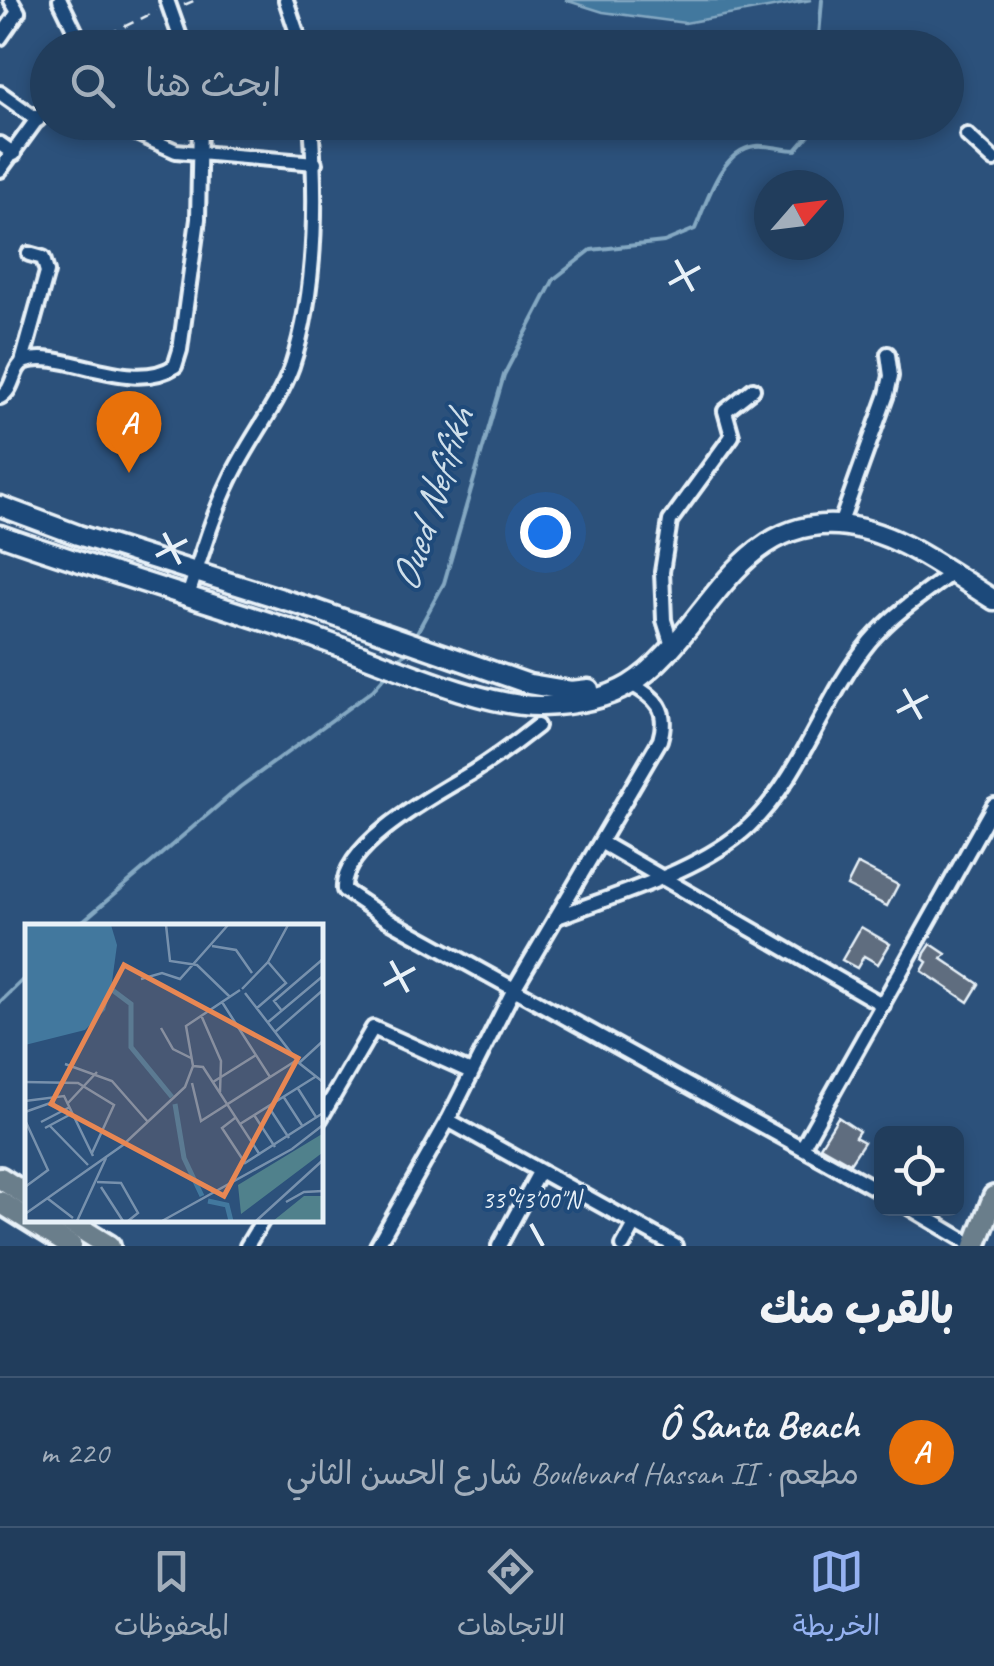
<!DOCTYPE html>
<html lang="ar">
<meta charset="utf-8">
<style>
:root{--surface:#213d5c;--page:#294462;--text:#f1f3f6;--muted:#a2aebb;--line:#3e5672;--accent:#95b2f1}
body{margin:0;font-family:Caveat,"Playpen Sans Arabic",sans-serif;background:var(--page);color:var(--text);direction:rtl}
.controls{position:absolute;right:30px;bottom:30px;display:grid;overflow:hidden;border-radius:15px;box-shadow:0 5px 15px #0003}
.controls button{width:90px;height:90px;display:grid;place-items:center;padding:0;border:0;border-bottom:2px solid var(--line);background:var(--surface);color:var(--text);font:50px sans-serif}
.compass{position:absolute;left:754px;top:170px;width:90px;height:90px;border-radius:50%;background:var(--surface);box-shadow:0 5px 15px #0003;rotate:62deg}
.you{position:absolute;left:545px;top:532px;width:35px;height:35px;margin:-25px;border:8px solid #fff;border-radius:50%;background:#1a73e8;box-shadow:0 0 0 15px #1a73e833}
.badge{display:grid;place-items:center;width:65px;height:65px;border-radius:50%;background:var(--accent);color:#fff;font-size:32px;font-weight:700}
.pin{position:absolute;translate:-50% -82px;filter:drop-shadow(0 2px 5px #0008)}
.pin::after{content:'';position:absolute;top:52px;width:35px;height:30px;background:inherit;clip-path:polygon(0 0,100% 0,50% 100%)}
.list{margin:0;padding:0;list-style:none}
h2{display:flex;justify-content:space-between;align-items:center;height:130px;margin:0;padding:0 40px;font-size:42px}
h2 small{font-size:32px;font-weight:400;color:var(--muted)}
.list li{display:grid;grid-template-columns:65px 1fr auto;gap:30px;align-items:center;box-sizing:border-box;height:150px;padding:0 40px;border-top:2px solid var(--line)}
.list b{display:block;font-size:38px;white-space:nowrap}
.list p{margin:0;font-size:32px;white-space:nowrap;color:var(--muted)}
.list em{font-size:32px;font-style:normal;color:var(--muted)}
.icon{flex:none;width:55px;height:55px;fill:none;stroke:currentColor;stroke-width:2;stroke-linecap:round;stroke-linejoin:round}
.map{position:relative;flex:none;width:994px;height:1246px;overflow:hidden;direction:ltr}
.search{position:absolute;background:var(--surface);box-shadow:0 5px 15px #0003;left:30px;right:30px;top:30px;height:110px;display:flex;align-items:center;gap:25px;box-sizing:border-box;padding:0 35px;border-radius:55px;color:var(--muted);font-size:38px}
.sheet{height:280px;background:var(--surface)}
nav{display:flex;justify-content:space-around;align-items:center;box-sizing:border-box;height:140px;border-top:2px solid var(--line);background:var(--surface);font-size:28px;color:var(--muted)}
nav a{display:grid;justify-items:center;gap:5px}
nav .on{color:var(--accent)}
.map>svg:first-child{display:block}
</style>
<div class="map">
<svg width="994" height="1246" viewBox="0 0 994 1246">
<rect width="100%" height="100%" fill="#2c517b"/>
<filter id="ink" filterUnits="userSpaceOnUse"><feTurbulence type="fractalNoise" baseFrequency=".01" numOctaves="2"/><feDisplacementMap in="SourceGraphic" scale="20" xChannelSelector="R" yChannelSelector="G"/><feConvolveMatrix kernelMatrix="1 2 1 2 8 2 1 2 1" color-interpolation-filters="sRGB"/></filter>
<g filter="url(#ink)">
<polygon fill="#42789e" stroke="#84a8c2" stroke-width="2.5" points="565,0 811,0 685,23 603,12"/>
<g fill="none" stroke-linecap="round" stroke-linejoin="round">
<g stroke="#84a8c2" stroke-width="4">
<polyline points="818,48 822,0"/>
<path d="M414,638L444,583L504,375L554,279L591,250L664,242L695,229C707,202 721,150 755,146C767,144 783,150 796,150L809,135L810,122"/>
<polyline points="397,663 409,647"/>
<polyline points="77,926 240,787 373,690 387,674"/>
<polyline points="0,1002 28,975"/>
</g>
</g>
<g fill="#5f6d7f" stroke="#e8f1f8" stroke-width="2.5">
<polygon points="858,864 898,885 887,906 847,886"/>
<polygon points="861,927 890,944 878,964 864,956 857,968 842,960"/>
<polygon points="931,944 946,954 942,959 979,984 968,1002 922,971 927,962 923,959 925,953"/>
<polygon points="838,1117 859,1131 855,1137 864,1142 850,1163 820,1146"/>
</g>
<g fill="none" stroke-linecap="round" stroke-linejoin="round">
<defs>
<g id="street">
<polyline points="60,0 79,39 80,48"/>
<polyline points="167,0 184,48"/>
<polyline points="286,0 302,48"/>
<polyline points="0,38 18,12 11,0"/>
<polyline points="0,93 38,120"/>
<polyline points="112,122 176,151 315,163"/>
<polyline points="967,135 994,160"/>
<polyline points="0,144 14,154"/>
<polyline points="0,170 48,104"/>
<polyline points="22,362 47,272 43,258 29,254"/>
<path d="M0,397C15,390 12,365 26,361C63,349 131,395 175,366L180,350L198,219L200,122"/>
<polyline points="840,525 887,394 891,376 888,354"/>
<path d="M188,596C201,557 212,517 230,480C248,441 277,407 292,366C317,290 317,201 311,122"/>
<polyline points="672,646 664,620 662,572 670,521 732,436 725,411 753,389"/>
<path d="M537,726C517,742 495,758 473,772C440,792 340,844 344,890L387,919L882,1192"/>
<polyline points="602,843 883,1005"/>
<path d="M557,917C617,894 701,871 749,826C803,775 823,698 870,641C893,614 923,594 952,573"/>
<polyline points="320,1119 373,1028 471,1072"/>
<polyline points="448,1120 675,1246"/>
<polyline points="803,1146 994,805"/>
<polyline points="910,1208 974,1246"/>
<polyline points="247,1246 264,1218"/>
<path d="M377,1246L448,1120L514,989L660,740C669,710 657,698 631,684"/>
<polyline points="499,1246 539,1172"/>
<polyline points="623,1246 635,1224"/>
</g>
<g id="secondary">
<polyline points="0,506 78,535 317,610 529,684 571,691 589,689"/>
<path d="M0,535C102,571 207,601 310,636C373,657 478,707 541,706C570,705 604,700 629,685C703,640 733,518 838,525C895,529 947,571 994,600"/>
</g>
<g id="primary">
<polyline points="0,1178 28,1196"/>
<polyline points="0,1202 71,1246"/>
<polyline points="63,1218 109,1246"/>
<polyline points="975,1246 994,1197"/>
</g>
</defs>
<use href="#street" stroke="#e8f1f8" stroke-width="20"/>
<use href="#secondary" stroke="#e8f1f8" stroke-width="25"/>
<use href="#primary" stroke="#e8f1f8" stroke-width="28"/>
<g stroke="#e8f1f8" stroke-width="2.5" stroke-dasharray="10 8" stroke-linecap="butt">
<polyline points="184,5 196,0"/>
<polyline points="92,42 157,11"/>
</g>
<use href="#street" stroke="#1f4a7a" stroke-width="12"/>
<use href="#secondary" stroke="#1f4a7a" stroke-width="18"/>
<use href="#primary" stroke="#6b7e8b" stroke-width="20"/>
</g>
</g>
<path fill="none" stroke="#e8f1f8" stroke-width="4" d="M676,260L693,291M669,284L700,267M164,533L180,564M156,556L187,540M904,689L921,719M897,712L928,696M391,961L408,992M384,985L415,968M531,1224L543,1246"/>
<g text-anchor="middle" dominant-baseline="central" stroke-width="8" stroke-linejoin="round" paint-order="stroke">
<g font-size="42" font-style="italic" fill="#cfdfea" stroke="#1f4a7a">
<text transform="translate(432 500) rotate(-72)">Oued Nefifikh</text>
</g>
</g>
<g transform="translate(25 924)">
<rect width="298" height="298" fill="#2c517b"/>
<path d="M297,210V229L216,290L213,261ZM279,272H297V297H248Z" fill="#50818c"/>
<path d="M0,1H86L92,21L86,65L80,86L60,106L0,121Z" fill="#42789e"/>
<path fill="none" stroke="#42789e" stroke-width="5" d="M86,65L106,80V123L147,173M150,180L159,234L177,272M183,277L202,281L206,297"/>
<path fill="none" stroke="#7791ad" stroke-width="2.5" d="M141,1L145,37L172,41L205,73M187,22L211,26L227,49M116,55L137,49L155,55L203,1M217,65L243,38L263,1M220,69L274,139L298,158M197,78L245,153M232,84L261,59L243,38M257,87L249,77L298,35M176,91L196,137L195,168M242,99L298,52M136,104L148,125L166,134M250,108L298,66M274,139L298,117M40,140L87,157L123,198M168,142L178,143L235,231M168,142L161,102L215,66M0,158L53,159L89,181L67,229M188,158L231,131M167,159L176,197L272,136M272,163L291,193M258,172L278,203M0,177L39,172L68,232M43,179L72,148M243,182L264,214M0,188L28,178L31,183M229,191L250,223M210,194L197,204L220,239L298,189M0,196L23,246L0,263M16,198L45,183M215,200L290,153M25,202L63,241M20,204L48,189M72,258L96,259L113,289L103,297M76,263L98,297M22,274L48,294M261,278L279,268L298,267M0,290L98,221L160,163L168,142M52,297L81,234M137,297L267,225L298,201M231,297L298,236"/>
<path fill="#e88753" fill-opacity="0.15" stroke="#e88753" stroke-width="5" d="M99,41L273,134L199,272L26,180Z"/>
<rect width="298" height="298" fill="none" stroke="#e8f1f8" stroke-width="5"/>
</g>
<g font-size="25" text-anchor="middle" fill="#e8f1f8" stroke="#1f4a7a" stroke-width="8" stroke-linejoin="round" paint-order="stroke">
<text x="531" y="1208">33°43'00"N</text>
</g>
</svg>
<div class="controls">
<button><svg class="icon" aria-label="locate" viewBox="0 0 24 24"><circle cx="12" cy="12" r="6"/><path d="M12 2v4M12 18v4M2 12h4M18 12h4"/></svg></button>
</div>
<svg class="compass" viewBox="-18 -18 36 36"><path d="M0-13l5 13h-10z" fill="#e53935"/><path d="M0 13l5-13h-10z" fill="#a2aebb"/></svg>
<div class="you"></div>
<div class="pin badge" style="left:129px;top:473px;background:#e8710a">A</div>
<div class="search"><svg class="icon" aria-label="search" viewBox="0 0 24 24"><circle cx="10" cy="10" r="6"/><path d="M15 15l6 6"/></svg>ابحث هنا</div>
</div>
<section class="sheet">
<h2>بالقرب منك<small></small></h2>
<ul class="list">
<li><span class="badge" style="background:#e8710a">A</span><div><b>Ô Santa Beach</b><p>مطعم · Boulevard Hassan II شارع الحسن الثاني</p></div><em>220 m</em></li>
</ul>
</section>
<nav>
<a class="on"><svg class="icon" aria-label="map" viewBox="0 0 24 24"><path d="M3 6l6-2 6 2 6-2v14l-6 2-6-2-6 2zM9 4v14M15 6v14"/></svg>الخريطة</a>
<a><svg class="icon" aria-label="directions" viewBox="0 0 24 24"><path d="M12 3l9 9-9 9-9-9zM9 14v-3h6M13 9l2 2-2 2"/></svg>الاتجاهات</a>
<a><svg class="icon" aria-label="saved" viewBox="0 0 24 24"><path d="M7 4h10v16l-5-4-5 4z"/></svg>المحفوظات</a>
</nav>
